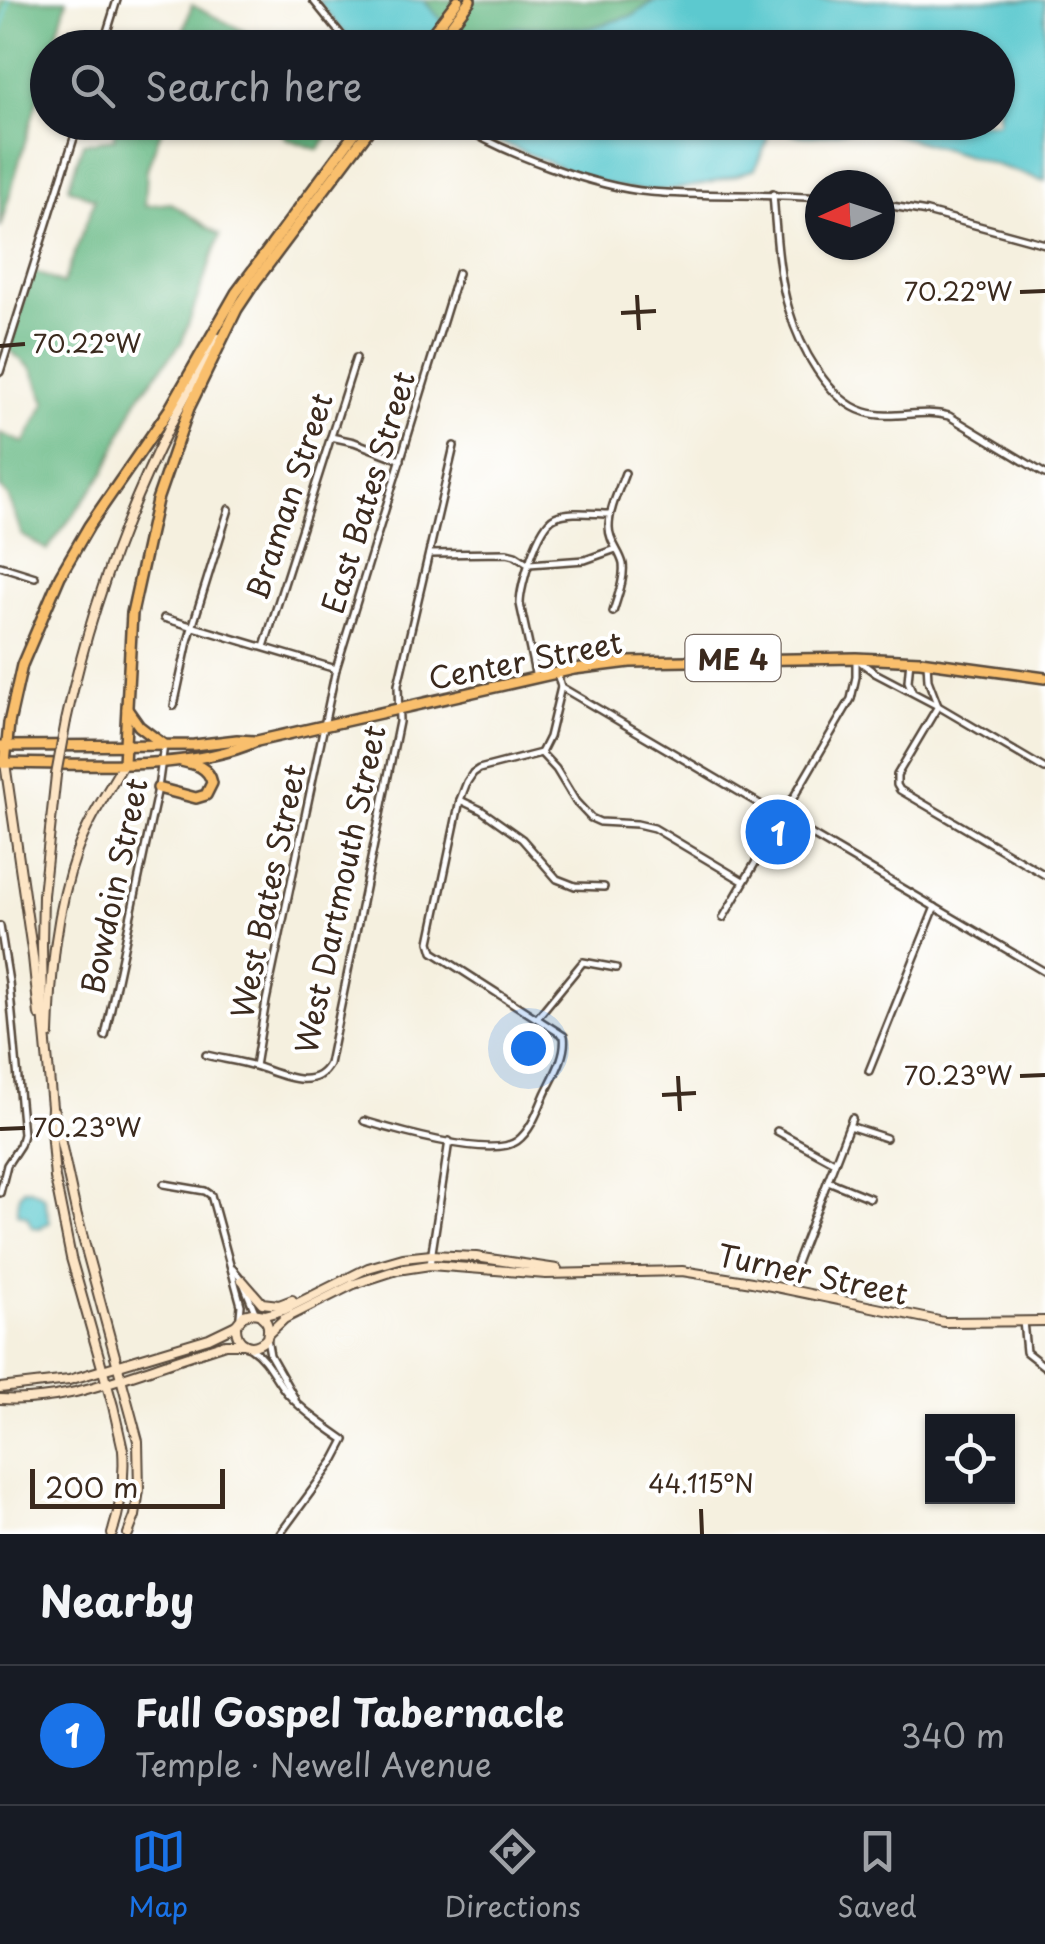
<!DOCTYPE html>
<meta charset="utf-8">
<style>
:root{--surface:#171b24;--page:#242831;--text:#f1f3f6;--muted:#9ea1a6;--line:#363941;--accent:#1a73e8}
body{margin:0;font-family:"Playpen Sans",sans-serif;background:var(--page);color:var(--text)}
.controls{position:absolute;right:30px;bottom:30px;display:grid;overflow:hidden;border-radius:0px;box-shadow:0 2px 8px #0004}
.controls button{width:90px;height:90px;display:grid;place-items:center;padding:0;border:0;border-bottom:2px solid var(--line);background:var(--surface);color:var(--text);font:50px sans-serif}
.compass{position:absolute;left:805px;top:170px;width:90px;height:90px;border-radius:50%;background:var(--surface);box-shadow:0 2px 8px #0004;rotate:267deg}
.scale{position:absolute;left:30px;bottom:25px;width:195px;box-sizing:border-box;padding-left:10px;border:5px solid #3b2a1e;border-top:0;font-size:28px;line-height:35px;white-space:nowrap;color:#3b2a1e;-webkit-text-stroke:8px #fff;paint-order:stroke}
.you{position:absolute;left:528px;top:1048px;width:35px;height:35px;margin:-25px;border:8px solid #fff;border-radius:50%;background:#1a73e8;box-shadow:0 0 0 15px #1a73e833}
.badge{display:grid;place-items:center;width:65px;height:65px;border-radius:50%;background:var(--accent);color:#fff;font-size:32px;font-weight:700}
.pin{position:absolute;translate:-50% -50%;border:5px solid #fff;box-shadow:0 2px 10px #0006}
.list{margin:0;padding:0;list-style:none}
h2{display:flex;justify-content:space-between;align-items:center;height:130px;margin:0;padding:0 40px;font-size:42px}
h2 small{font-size:32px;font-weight:400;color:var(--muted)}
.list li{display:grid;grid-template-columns:65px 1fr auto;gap:30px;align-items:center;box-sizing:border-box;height:140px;padding:0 40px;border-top:2px solid var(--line)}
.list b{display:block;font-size:38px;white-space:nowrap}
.list p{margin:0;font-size:32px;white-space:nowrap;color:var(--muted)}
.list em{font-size:32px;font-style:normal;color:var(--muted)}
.icon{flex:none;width:55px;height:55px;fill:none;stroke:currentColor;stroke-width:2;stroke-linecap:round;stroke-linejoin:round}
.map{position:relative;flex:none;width:1045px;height:1534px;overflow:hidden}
.search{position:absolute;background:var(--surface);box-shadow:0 2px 8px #0004;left:30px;right:30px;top:30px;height:110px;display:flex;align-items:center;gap:25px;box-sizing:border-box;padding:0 35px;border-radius:55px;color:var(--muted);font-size:38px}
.sheet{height:270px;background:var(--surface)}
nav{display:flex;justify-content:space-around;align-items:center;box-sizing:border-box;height:140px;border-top:2px solid var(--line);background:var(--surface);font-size:28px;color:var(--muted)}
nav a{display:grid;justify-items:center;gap:5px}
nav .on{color:var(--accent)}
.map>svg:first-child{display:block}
</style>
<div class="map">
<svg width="1045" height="1534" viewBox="0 0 1045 1534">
<rect width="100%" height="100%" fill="#fff"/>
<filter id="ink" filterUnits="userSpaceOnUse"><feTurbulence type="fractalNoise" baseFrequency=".01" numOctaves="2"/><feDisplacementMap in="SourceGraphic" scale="20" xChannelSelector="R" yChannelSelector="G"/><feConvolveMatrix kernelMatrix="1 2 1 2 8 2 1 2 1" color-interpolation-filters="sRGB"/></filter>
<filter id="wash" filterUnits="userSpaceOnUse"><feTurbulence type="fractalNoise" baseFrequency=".0048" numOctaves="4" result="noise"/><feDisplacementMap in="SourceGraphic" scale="40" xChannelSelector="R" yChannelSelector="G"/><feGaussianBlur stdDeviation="2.25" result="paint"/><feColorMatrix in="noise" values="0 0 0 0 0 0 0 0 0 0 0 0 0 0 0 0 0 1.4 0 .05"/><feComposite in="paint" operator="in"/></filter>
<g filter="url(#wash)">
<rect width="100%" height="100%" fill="#f5f0df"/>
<g fill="#68b985" stroke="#527252" stroke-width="2.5">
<polygon points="0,0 67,0 53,47 48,48 47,67 0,228"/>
<polygon points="423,0 654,0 634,15 590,28 519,27 468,35 458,33 446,26"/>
<polygon points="192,5 275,47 178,47"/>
<polygon points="114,123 164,123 147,169 145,206 171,203 220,235 182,342 137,399 105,472 47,550 22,535 9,498 0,487 0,433 24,443 46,402 32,369 8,349 33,271 63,284 95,199 68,188 83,143 114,139"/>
<polygon points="273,123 335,123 319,150 287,139"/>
</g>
<g fill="#5cc9cf" stroke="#4c7a76" stroke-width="2.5">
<path d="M317,0H423L447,26L459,33L469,35L520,27L590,28L634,15L655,0H1045V181C989,163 932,143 875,131C846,126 831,137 806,136C796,136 786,131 777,128L769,132L766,144L755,169C725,180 682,191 649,191C609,191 554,165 517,149C498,141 478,134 461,123L998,122V48L356,47Z"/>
<polygon points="23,1189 30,1189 44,1196 50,1222 40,1229 32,1227 27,1216 17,1213 19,1195"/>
</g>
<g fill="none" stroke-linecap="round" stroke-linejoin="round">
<polyline stroke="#5cc9cf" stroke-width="2.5" points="0,40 9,0"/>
</g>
</g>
<g filter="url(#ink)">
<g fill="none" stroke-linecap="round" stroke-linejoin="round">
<defs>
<g id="minor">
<polyline points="313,0 352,48"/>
<polyline points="102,48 117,0"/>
<path d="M455,122C502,153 595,187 650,192C707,197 764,193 820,198"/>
<path d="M773,194C776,229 778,276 789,310C799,345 828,401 865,412C893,421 921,408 949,416L1045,474"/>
<polyline points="880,204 927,212 1045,244"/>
<polyline points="0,372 79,122"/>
<polyline points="331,437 354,442 401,460"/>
<polyline points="429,554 507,553 515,555 529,564 585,560 616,549"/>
<polyline points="0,566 35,577"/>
<path d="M613,612C617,598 625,579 623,564C620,551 609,542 609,527C609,509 619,490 625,473"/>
<polyline points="164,618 336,669"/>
<polyline points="264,647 356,358"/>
<polyline points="858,660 875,673 938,706 1045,769"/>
<polyline points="910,660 908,681 912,691"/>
<polyline points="927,662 928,680 938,706"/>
<path d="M536,678L520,604C520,586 538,525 555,517C569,510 594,514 610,514"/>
<polyline points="561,687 1045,972"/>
<polyline points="174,706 188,641 229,509"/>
<polyline points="938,706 897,775 897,785 900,790 1045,875"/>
<polyline points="541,753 556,769 576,802 591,818 600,822 637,824 654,828 743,881"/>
<polyline points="541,753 549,737 561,687 557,673"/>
<polyline points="460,800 481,810 522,839 557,879 575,886 604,887"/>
<polyline points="723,918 851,699 856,677 856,658"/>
<polyline points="0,926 9,982 23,1134 20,1145 7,1165 0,1193"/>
<polyline points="537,1018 583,962 616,968"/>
<polyline points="105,1036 158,788 164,745"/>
<path d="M206,1055C222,1059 239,1061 255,1066C278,1073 314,1093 329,1064L399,722L398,685L454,446"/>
<polyline points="255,1066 266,1001 336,669 458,273"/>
<polyline points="869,1071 935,907"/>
<path d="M364,1121C394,1130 492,1159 517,1141C531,1131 538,1110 545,1094C553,1077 567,1055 564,1036L433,952L430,942L460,800L467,782L473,773L479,769L541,753"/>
<polyline points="849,1126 886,1138"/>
<polyline points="777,1131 834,1162"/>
<polyline points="828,1181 870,1198"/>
<polyline points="164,1184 205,1191 211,1195 241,1305 240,1316"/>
<polyline points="430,1265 449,1141"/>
<polyline points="233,1269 242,1280 255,1312"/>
<polyline points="786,1289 852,1118"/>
<polyline points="1023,1321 1026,1352 1045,1367"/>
<polyline points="267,1338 270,1355 295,1399"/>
<path d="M251,1348C268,1359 274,1378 287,1393C304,1412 325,1426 345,1440L335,1459L280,1534"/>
</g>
<g id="secondary">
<path d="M66,721C95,586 146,457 219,338"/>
<polyline points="5,763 33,957 39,1015"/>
<path d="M56,775L43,895L42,945L43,1012L52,1107L51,1130L55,1178L71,1258L113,1406L123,1450C125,1479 121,1506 112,1534"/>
<path d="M49,1034C51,972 56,910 77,851C88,821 108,791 124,763"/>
<polyline points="54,1111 76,1212 138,1441 139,1490 135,1516 128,1534"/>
<polyline points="242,1280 262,1303 279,1305 292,1300"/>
<path d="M236,1325C235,1345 253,1353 267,1338C269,1328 269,1322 261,1316"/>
<polyline points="269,1333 284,1319 354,1284 397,1270 430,1265 546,1274 682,1271 752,1282 944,1322 1045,1321"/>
<polyline points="0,1388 69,1380 209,1338 236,1325 244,1315 252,1313 265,1315 284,1310 368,1268 403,1258 431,1255 476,1257 557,1269"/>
<path d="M0,1399C54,1402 93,1388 144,1371C170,1362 198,1353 225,1344H243"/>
</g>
<g id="primary">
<polyline points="421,48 458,0"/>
<polyline points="434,48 470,0"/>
<polyline points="127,709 139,726 164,745"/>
<polyline points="5,763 9,723 22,665 60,576 89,526 169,410 236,293 363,122"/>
<polyline points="124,763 132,613 157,500 189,408 237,309 255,282 375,122"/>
</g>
<g id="trunk">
<polyline points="0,746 194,745 237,740 254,741"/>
<path d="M0,763C78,763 186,773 257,741L574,669L630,662L856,658L920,661L1045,678"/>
<path d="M158,788L196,798L206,795L212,783C209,767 195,764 181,761"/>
</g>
</defs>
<use href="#minor" stroke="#57483b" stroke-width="10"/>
<use href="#secondary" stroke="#57483b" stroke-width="12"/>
<use href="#primary" stroke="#57483b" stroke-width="14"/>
<use href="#trunk" stroke="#57483b" stroke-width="14"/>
<use href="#minor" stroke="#fff" stroke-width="5"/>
<use href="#secondary" stroke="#fde5c5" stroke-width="8"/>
<use href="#primary" stroke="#f9bf6d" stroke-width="9"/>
<use href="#trunk" stroke="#f9bf6d" stroke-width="9"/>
<defs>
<polyline id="secondary-bridge" points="56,775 66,721"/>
</defs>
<use href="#secondary-bridge" stroke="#57483b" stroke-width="12" stroke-linecap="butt"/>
<use href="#secondary-bridge" stroke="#fde5c5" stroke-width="8"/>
</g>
</g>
<path fill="none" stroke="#3b2a1e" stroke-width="4" d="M1020,292L1045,291M637,295L639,330M621,313L656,311M0,346L25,344M678,1076L680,1111M1020,1076L1045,1075M662,1095L696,1093M0,1129L25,1128M701,1509L702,1534"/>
<g text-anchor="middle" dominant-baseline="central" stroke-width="8" stroke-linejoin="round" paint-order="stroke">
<rect fill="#fff" stroke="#766a62" stroke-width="2.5" x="685.5" y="635" width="95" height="46" rx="8"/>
<g font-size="28" font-weight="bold" fill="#3b2a1e">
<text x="733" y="658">ME 4</text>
</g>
<g font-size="30" fill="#3b2a1e" stroke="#fff">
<text transform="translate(367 492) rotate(-73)">East Bates Street</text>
<text transform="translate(288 496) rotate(-72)">Braman Street</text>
<text transform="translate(525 659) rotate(-11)">Center Street</text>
<text transform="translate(113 886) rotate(-78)">Bowdoin Street</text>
<text transform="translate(339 889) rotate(-78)">West Dartmouth Street</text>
<text transform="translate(267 891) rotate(-78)">West Bates Street</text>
<text transform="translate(813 1273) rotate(12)">Turner Street</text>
</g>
</g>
<g font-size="25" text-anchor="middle" fill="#3b2a1e" stroke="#fff" stroke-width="8" stroke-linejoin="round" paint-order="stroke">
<text x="958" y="301">70.22°W</text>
<text x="87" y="353">70.22°W</text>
<text x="958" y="1085">70.23°W</text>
<text x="87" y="1137">70.23°W</text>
<text x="701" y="1493">44.115°N</text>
</g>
</svg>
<div class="controls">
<button><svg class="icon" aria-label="locate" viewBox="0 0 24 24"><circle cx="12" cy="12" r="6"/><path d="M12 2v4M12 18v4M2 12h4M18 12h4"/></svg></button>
</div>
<svg class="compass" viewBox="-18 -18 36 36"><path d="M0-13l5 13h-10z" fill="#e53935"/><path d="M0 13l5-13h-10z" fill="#9ea1a6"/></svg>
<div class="scale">200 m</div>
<div class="you"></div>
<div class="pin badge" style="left:778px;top:832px">1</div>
<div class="search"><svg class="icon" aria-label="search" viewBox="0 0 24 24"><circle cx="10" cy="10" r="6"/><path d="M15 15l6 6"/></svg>Search here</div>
</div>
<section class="sheet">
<h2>Nearby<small></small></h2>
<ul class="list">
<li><span class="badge">1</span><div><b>Full Gospel Tabernacle</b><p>Temple · Newell Avenue</p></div><em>340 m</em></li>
</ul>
</section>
<nav>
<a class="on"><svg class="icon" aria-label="map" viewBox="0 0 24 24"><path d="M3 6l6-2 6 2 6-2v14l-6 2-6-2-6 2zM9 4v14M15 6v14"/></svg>Map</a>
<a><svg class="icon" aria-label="directions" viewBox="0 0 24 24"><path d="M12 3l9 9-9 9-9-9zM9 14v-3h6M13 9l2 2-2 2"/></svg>Directions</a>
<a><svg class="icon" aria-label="saved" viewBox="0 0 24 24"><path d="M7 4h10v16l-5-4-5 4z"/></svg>Saved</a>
</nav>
